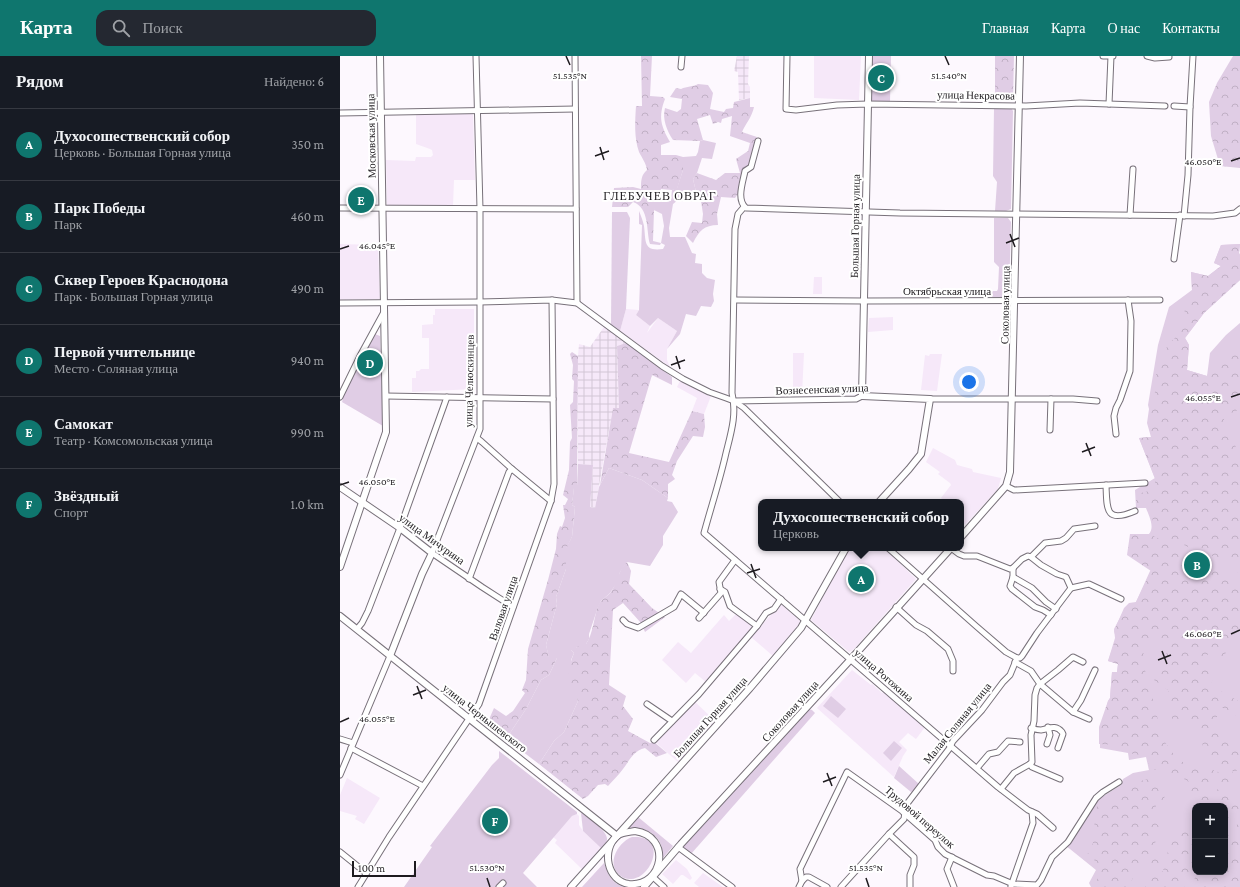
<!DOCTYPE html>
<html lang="ru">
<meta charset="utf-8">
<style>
:root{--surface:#171b24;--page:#242831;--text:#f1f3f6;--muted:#9ea1a6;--line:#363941;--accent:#0f766e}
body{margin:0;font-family:"Crimson Pro",serif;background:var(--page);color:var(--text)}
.controls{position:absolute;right:12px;bottom:12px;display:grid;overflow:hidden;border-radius:8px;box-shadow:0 2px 10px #0003}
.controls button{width:36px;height:36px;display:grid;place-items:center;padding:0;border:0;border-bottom:1px solid var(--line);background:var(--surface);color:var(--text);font:20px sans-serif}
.scale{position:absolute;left:12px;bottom:10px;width:64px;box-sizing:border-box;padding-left:4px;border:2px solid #1e1b1f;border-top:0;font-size:11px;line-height:14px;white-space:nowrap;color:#1e1b1f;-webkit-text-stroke:3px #fff;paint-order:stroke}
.you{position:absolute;left:629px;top:326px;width:14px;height:14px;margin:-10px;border:3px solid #fff;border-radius:50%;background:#1a73e8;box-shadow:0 0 0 6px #1a73e833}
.badge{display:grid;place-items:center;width:26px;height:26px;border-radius:50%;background:var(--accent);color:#fff;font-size:13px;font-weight:700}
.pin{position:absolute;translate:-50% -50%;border:2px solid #fff;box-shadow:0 1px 4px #0006}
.popup{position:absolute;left:418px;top:443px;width:206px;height:52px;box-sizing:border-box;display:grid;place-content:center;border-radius:8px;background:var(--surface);filter:drop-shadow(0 1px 3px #0005);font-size:13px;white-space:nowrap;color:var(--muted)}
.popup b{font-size:15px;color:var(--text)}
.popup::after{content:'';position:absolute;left:50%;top:100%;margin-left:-8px;border:8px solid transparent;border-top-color:var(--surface)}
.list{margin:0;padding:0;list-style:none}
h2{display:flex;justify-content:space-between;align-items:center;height:52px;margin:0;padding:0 16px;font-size:17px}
h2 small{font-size:13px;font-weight:400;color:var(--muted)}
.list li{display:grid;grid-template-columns:26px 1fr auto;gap:12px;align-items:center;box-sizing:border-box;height:72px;padding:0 16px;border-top:1px solid var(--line)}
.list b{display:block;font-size:15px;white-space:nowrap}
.list p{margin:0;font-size:13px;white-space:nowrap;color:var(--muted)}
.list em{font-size:13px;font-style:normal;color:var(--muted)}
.icon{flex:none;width:22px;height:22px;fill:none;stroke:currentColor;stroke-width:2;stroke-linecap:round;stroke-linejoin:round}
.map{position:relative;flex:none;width:900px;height:831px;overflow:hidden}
header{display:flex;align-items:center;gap:24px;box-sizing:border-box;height:56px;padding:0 20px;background:var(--accent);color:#fff}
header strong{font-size:19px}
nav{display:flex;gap:22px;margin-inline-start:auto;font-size:14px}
.search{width:280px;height:36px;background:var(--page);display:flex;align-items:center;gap:10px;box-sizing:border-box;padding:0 14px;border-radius:12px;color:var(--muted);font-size:15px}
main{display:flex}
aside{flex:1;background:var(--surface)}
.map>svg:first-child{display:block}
</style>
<header>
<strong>Карта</strong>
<div class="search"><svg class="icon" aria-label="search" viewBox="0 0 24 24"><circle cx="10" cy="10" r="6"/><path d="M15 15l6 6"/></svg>Поиск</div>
<nav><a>Главная</a><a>Карта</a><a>О нас</a><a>Контакты</a></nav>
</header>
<main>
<aside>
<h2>Рядом<small>Найдено: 6</small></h2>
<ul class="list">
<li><span class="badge">A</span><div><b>Духосошественский собор</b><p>Церковь · Большая Горная улица</p></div><em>350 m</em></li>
<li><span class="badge">B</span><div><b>Парк Победы</b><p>Парк</p></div><em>460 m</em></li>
<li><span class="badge">C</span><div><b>Сквер Героев Краснодона</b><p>Парк · Большая Горная улица</p></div><em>490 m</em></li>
<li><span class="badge">D</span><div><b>Первой учительнице</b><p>Место · Соляная улица</p></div><em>940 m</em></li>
<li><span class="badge">E</span><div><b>Самокат</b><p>Театр · Комсомольская улица</p></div><em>990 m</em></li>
<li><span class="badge">F</span><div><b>Звёздный</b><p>Спорт</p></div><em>1.0 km</em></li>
</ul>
</aside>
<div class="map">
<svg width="900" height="831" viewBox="0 0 900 831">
<defs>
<pattern id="industrial-grid" width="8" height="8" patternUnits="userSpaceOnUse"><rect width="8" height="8" fill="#f6e8f9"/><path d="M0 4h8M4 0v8" fill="none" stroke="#d2c6d5"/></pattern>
<pattern id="forest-crowns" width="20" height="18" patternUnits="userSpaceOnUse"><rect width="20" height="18" fill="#e0cde5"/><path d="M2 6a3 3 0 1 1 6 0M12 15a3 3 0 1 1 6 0" fill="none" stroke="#c0afc4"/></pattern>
</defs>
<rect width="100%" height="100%" fill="#fdf8fe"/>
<g fill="#f6e8f9">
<polygon points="474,0 521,0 519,44 474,42"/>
<polygon points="131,57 133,59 135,124 114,124 113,150 48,149 47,148 46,104 75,105 76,101 91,101 93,99 92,94 90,93 76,88 76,58"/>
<polygon points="0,188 38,189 40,243 0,244"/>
<polygon points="474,221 482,221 482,238 473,238"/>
<polygon points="95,253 134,253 134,333 72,336 72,322 76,322 76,315 79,315 81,313 89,313 89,282 82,282 82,269 93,268 93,259 95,259"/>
<polygon points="286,253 299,254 296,259 310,270 307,277 318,262 337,275 327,293 327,304 330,311 280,275"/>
<polygon points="553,261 553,274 528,276 529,262"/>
<polygon points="453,297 464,297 462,339 453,339"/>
<polygon points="590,298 602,298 597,335 581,334 585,299 589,300"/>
<polygon points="340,325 371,340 364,358 352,355 357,342 337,331"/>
<polygon points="593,392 615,404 617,409 632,413 633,416 661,422 658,433 625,469 621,464 621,446 605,446 601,442 611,429 610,427 598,418 600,416 586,406"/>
<polygon points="509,492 544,492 574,521 576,523 514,593 509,596 471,564"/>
<polygon points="440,549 442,549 460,565 460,568 433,600 411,581"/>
<polygon points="397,557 414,572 366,626 355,617 346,627 322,604 338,586 351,597 384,559 389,565"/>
<polygon points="512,614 531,629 532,628 542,637 544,636 585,671 576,683 568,677 559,686 567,694 563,700 554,721 477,652"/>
<polygon points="352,643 375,665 338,706 314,685"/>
<polygon points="7,722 40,742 24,768 15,763 17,760 0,755 0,739"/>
<polygon points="237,758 239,760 239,769 243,775 262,793 243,814 215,787 217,784 213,781 232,760"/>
<polygon points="336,804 347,813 352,822 350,824 343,819 341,819 333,828 322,818"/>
<polygon points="363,817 383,831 359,831 354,827"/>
</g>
<g fill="url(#industrial-grid)">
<polygon points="397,0 409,0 408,28 410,31 410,42 399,44 398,16 394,15"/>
<polygon points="264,271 286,287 277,290 279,352 273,352 255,452 250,451 253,409 238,408 238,300 239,288 250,291"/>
</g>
<g fill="#e0cde5" fill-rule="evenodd">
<polygon points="532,0 551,0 550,46 534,46 531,44"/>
<polygon points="654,52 671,52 673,55 671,153 666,155 655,155 657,126 653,120"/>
<path d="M363,84L376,87L372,103L362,102L357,117L353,123L356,136L354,144H338L333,148L329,172L330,181H345L352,197L356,198L355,207L362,208V217L367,222L375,224L373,238L374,245L371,251L361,250L356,260L346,258L340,278L327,293L337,275L318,262L310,270L296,259L299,254L302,169L299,168V155C301,160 303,165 304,170C306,185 303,196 323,193L325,189L321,187L324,170L322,158L314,154L316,136L318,144L331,145L332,134L337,132L343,114V101L356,100L358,96L360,85Z"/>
<polygon points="272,156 287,156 290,162 286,253 280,275 271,268"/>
<polygon points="654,162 668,162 671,166 669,239 666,241 652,241 652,236 653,235 657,235 658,233 659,211 654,206"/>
<path d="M900,188L899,197L900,199V224L864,257L845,282L849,289L847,314L867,320L870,297L886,279L900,267V831H751L749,827L756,814L730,793L727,791L759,743L781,729L783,723L793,717L809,714L806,701L789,704L788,697L760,692V676L768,645L770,642L772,616H777L778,608L768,605L775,582L774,573L783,556L796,546L815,504L809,478C815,471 809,460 806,452H796L795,434L815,422L799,382L811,381L807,367L809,353L808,349L818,289L829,251L852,234L851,216L868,220L881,210L874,207L881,189ZM855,750H885V816H855Z"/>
<polygon points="35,278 40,280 43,370 2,346 3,343 2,340 22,300"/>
<polygon points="238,408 253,409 250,451 255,452 259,431 269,412 302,424 328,442 327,445 332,446 338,456 323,480 323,489 310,510 287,506 280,516 278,525 270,537 261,545 258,551 249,578 249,583 246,588 231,594 234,597 231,604 238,645 224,676 214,685 199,708 166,683 186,653 201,624 209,619 217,602 209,602 206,589 217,548 216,541 226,513 226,492 232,481 235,451 232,449 234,431 237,430"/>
<polygon points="491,640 506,653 498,662 483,650"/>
<polygon points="469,653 472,654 475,657 351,798 344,792 344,790"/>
<polygon points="554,685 562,692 551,705 543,697"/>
<polygon points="159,695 237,756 237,758 232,760 183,817 197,831 64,831 92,791 90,790 152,709 159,702"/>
<polygon points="559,710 579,728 575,734 571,736 554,722"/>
<path d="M241,757C248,761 268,775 267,784C266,787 264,791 262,793L243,775Z"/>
<path d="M298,761L333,790L323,802L322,800C325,783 307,769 290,773L289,772Z"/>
<path d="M292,781C332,778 309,831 284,822C264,812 276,787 292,781Z"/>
<path d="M264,807C269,819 270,826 284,831H242Z"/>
</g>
<g fill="url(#forest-crowns)">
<path d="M301,0H312L310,40L323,41L325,43C318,61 321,70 330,86L321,89V99H336L343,101V114L337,133L332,134L321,133L314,155L313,185L321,187L320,189L310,188C306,175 310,152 293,146L288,151H272L274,132L293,131L301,133C301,125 301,119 307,114C306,107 302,102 299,96C294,82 295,65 296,50H302Z"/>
<polygon points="655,0 674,0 673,44 672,45 655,45"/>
<polygon points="893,0 900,0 900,112 880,110 871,80 869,46 877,27"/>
<path d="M358,28L368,29L373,37L370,53L384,56L386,53L393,52L394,46L410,42V51H414C412,61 406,67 402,76L417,81C412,102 409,125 395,142L381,141L377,158L378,169C364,169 359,175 353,187L346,180L352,166L362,167L363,158L361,145L354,144L356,136L353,123L357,117L376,124L385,117H400L396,103L408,95L410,87L390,80L392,60L382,63L381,67L378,66L373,68L370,59L357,63L363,84L360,85L333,84C327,75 322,63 325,52L337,56L341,53L342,43L330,41L336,32L341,33C347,30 353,31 358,28Z"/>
<path d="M900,188L899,197L900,199V224L864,257L845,282L849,289L847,314L867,320C869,314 894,290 900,286V346L896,356L885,358L883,368L900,398V519L888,505L854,494L832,483L823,482L816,479L811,457L808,451L798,452L796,445L797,438L809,435L811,430L815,428V423L799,382L811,381L810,361L816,331V319L828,288L835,282L846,263L844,252L851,243L852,234L851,216L868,220L881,210L874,207L881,189Z"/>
<polygon points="286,287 332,321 332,329 312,319 289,397 329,406 352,355 364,358 365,371 363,381 353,380 337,405 332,419 335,423 328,428 328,442 302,424 269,412 260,429 273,352 279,352 277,290"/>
<polygon points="232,296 238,300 237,431 234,432 232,449 235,451 232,481 226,493 226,513 216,541 217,548 206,589 209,601 217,602 209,619 201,624 186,653 166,683 147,668 154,652 166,660 173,655 185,637 182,634 186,624 188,593 208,524 216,493 217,478 220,470 222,471 225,462 223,449 225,449 228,443 223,439 229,414 230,386 232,382 230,349 233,346 234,325 232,323 233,309 230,298"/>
<path d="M790,478H809L879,511L894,532L900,533V582H895L882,603L877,597H869L864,603C864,611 867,616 876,616L870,629L900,646V655L897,660L881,651L873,670V675C884,677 892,683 900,693V706L896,716L900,719V728L879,726L876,720L879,713L890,722L893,715C879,709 864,703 862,686C860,676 860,674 854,665H834L830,660L828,634L814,624L813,616L827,610L826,588L817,586L812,582L803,592L805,614L817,659L820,679L837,703L862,716L874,713L872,729L862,732L869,742L878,733L890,731L892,739L900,737V752L896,757L885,765V750H855V768L851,764V756L857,744L854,740L843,739L848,725L825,714H809L808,700L793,698L779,689L759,688V671L768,645L770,642L772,616H777L778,608L768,605L776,582L774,575L784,552L789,547L796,546L811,515L787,499Z"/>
<path d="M287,506L291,515L289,528L312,552L325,561L305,576L301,567L283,547L273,554L269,629L286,640L283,650L293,663L288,675L310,687L314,686L327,697L316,701L305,692C293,695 290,704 283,713C279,719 273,724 268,730L265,728L258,729L248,740L243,743L199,708L214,685L224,676L238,645L236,638L229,632C228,620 229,608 234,597L230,593L232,591L236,592L242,587L246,588C253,578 254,561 258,550C261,543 267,541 271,536C275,530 277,523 280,516C281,513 284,509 287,506Z"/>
<path d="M816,721L817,729L825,736L824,745L816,749L814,766L824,774L818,779L810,801L820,804L818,809L798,810C797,820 791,822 789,831H754L763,810L755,806L753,800L749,801L747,799L753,787L755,773L753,756L758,749L766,751L784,735L789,728Z"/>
<polygon points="900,766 900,831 850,831 858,816 885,816 885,779"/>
<polygon points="844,769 855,777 855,810 844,831 805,831 808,824 823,815 832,779"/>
</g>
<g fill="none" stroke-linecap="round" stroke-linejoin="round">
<defs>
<g id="minor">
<polyline points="136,0 140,153 140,373 92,497 142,531 173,551"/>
<polyline points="235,0 237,247"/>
<polyline points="447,0 446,53 456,54 497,49 528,48 686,50 740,47 825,50"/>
<polyline points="763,0 773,0"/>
<polyline points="807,0 815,2 829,1"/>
<polyline points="341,11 342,0"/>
<polyline points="769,48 771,0"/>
<polyline points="834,50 850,51"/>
<polyline points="0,57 235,53"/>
<path d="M418,85L411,111L405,115C403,126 396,144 406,152L560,157L873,160L895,157L900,153"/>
<path d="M404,151L398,158L395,173L392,337C397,358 391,377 386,397C380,424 371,451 364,477L658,731L688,754L697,758L713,772"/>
<polyline points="0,152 236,153"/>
<polyline points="790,159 793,113"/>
<polyline points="844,160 848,119 850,51 853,0"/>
<polyline points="834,203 840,159"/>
<polyline points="395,244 524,245 820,244"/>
<polyline points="0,247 140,246 212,244 237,247 322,310 343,323 369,336 386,342 394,345 516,343 522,340"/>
<polyline points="46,340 213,343"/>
<polyline points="0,341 20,300 44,256"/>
<polyline points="590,343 733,343 757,345"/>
<polyline points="394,345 404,352 500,446"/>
<polyline points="710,374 711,343"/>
<polyline points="776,378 774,360 776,352 780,344 790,315 791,265 788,244"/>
<polyline points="137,382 142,386 172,413 211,445"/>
<path d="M766,429C767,453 765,468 795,455"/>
<polyline points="666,430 674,434 805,427"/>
<polyline points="548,492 636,570 666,596 677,602"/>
<polyline points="611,492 619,498 624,500 637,500 670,513 673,512"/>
<polyline points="691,501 701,509 717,518 726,521 731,532"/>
<polyline points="673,512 682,503 688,500 691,501 705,487 721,485 726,482 734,473 755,470"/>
<polyline points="673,512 673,521 670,530 672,533 695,551 703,554 711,559"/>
<polyline points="673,521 692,532 706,546 716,553"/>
<polyline points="129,523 169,416 172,413"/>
<polyline points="731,532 749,528 781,543"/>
<polyline points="380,533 385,536 390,550 417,570"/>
<polyline points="556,551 576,569 587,575 608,593 613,605 613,615"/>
<polyline points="359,562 381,537 379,526 395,504"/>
<polyline points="283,564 287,568 298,572 334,551 341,538 364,557"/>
<polyline points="17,573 22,567 28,555 60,472 107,341"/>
<polyline points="675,606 691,615 700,628 733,656 749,663"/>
<polyline points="307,648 332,665"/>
<polyline points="733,656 741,644 755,614"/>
<path d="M691,672C694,673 698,674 701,674C709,673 715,668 722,676L723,678L718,692"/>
<polyline points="0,683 13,687"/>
<polyline points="314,684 359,638 417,570 426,557 434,553 441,543"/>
<polyline points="707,688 710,679 708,671"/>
<polyline points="11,692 83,730"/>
<polyline points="690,708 692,706 691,679 694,665 695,639 697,632 700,628 718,614 733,601 743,606"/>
<polyline points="690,708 692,711 720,723"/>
<polyline points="637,712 649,698 658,696 668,685 680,686"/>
<polyline points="0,719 50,600"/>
<polyline points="661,733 674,717 690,708"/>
<polyline points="549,778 574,801 574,809 570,819 570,831"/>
<polyline points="338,791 392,831"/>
<polyline points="0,796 26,817"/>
<polyline points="612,801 607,813 614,831"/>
<polyline points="313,821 324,831"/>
<polyline points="462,825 466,821 469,821 487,831"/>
<polyline points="671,830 693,767 692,756"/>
<polyline points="18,831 49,781 139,648 211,445 214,428 212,244"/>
<polyline points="159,831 163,827"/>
<polyline points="459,831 462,825 460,813 507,716 562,755 595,784 598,791 605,798 647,819 654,820 673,828 697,829 701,824 712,801 728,786 756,742 763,736 779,726"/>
<polyline points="501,831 549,778 564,763 566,749 609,693 613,685 642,654 663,626 670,619 677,602 680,602 682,600 697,577 731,532"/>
</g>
<g id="major">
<polyline points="529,0 522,340 590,343 581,398 569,413 539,446"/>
<polyline points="0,431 60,472 92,497 82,518 50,600"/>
<polyline points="621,481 666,430 670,416 680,0"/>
<polyline points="0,511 46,376 40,0"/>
<polyline points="0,560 277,780"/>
<path d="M295,775C332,780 324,831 289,828C267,825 261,794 277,780C282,776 290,776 295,775Z"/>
<polyline points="231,831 410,632 461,572 506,492"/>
<polyline points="304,831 341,788 511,603 611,492"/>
</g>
</defs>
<use href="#minor" stroke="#78717a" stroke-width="7"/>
<use href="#major" stroke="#78717a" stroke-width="8"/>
<use href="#minor" stroke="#fff" stroke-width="5"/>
<use href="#major" stroke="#fff" stroke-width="6"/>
</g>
<path fill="none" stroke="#1e1b1f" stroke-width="1.5" d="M226,0L230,9M605,0L609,9M260,91L264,104M255,100L269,95M891,105L900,102M670,178L675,191M666,187L679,182M0,193L9,190M336,300L340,313M331,309L345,304M891,341L900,338M746,387L751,400M742,396L755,391M0,429L9,426M411,508L416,522M407,517L420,513M891,578L900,574M822,595L827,608M818,604L831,599M77,630L82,643M73,639L86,634M0,666L9,662M487,717L492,730M483,726L496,721M147,822L150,831M526,822L529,831"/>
<g text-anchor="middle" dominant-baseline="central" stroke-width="4" stroke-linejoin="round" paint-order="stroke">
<g font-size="11" fill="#1e1b1f" stroke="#fff">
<text transform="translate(636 39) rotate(1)">улица Некрасова</text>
<text transform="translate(31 80) rotate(-91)">Московская улица</text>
<text transform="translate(515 170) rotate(-89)">Большая Горная улица</text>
<text x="607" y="235">Октябрьская улица</text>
<text transform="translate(665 249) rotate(-89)">Соколовая улица</text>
<text transform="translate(129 325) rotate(-89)">улица Челюскинцев</text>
<text transform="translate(482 333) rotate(-2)">Вознесенская улица</text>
<text transform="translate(92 483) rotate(36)">улица Мичурина</text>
<text transform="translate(163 552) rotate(-71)">Валовая улица</text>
<text transform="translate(544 619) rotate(41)">улица Рогожина</text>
<text transform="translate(450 655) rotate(-48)">Соколовая улица</text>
<text transform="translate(370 661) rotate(-48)">Большая Горная улица</text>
<text transform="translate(145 662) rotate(38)">улица Чернышевского</text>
<text transform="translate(617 667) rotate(-51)">Малая Соляная улица</text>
<text transform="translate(580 761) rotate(41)">Трудовой переулок</text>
</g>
<g font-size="12" letter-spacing="1" fill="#1e1b1f" stroke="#fff">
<text x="320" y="140">ГЛЕБУЧЕВ ОВРАГ</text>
</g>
</g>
<g font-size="10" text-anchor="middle" fill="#1e1b1f" stroke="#fff" stroke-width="4" stroke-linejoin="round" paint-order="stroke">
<text x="230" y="23">51.535°N</text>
<text x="609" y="23">51.540°N</text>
<text x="863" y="109">46.050°E</text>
<text x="37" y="193">46.045°E</text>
<text x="863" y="345">46.055°E</text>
<text x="37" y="429">46.050°E</text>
<text x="863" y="581">46.060°E</text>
<text x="37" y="666">46.055°E</text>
<text x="147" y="815">51.530°N</text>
<text x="526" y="815">51.535°N</text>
</g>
</svg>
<div class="controls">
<button>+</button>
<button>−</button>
</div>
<div class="scale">100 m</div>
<div class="you"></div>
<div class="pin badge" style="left:521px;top:523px">A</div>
<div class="popup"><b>Духосошественский собор</b>Церковь</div>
<div class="pin badge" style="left:857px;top:509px">B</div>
<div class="pin badge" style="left:541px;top:22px">C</div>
<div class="pin badge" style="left:30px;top:307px">D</div>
<div class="pin badge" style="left:21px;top:144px">E</div>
<div class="pin badge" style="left:155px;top:765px">F</div>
</div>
</main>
